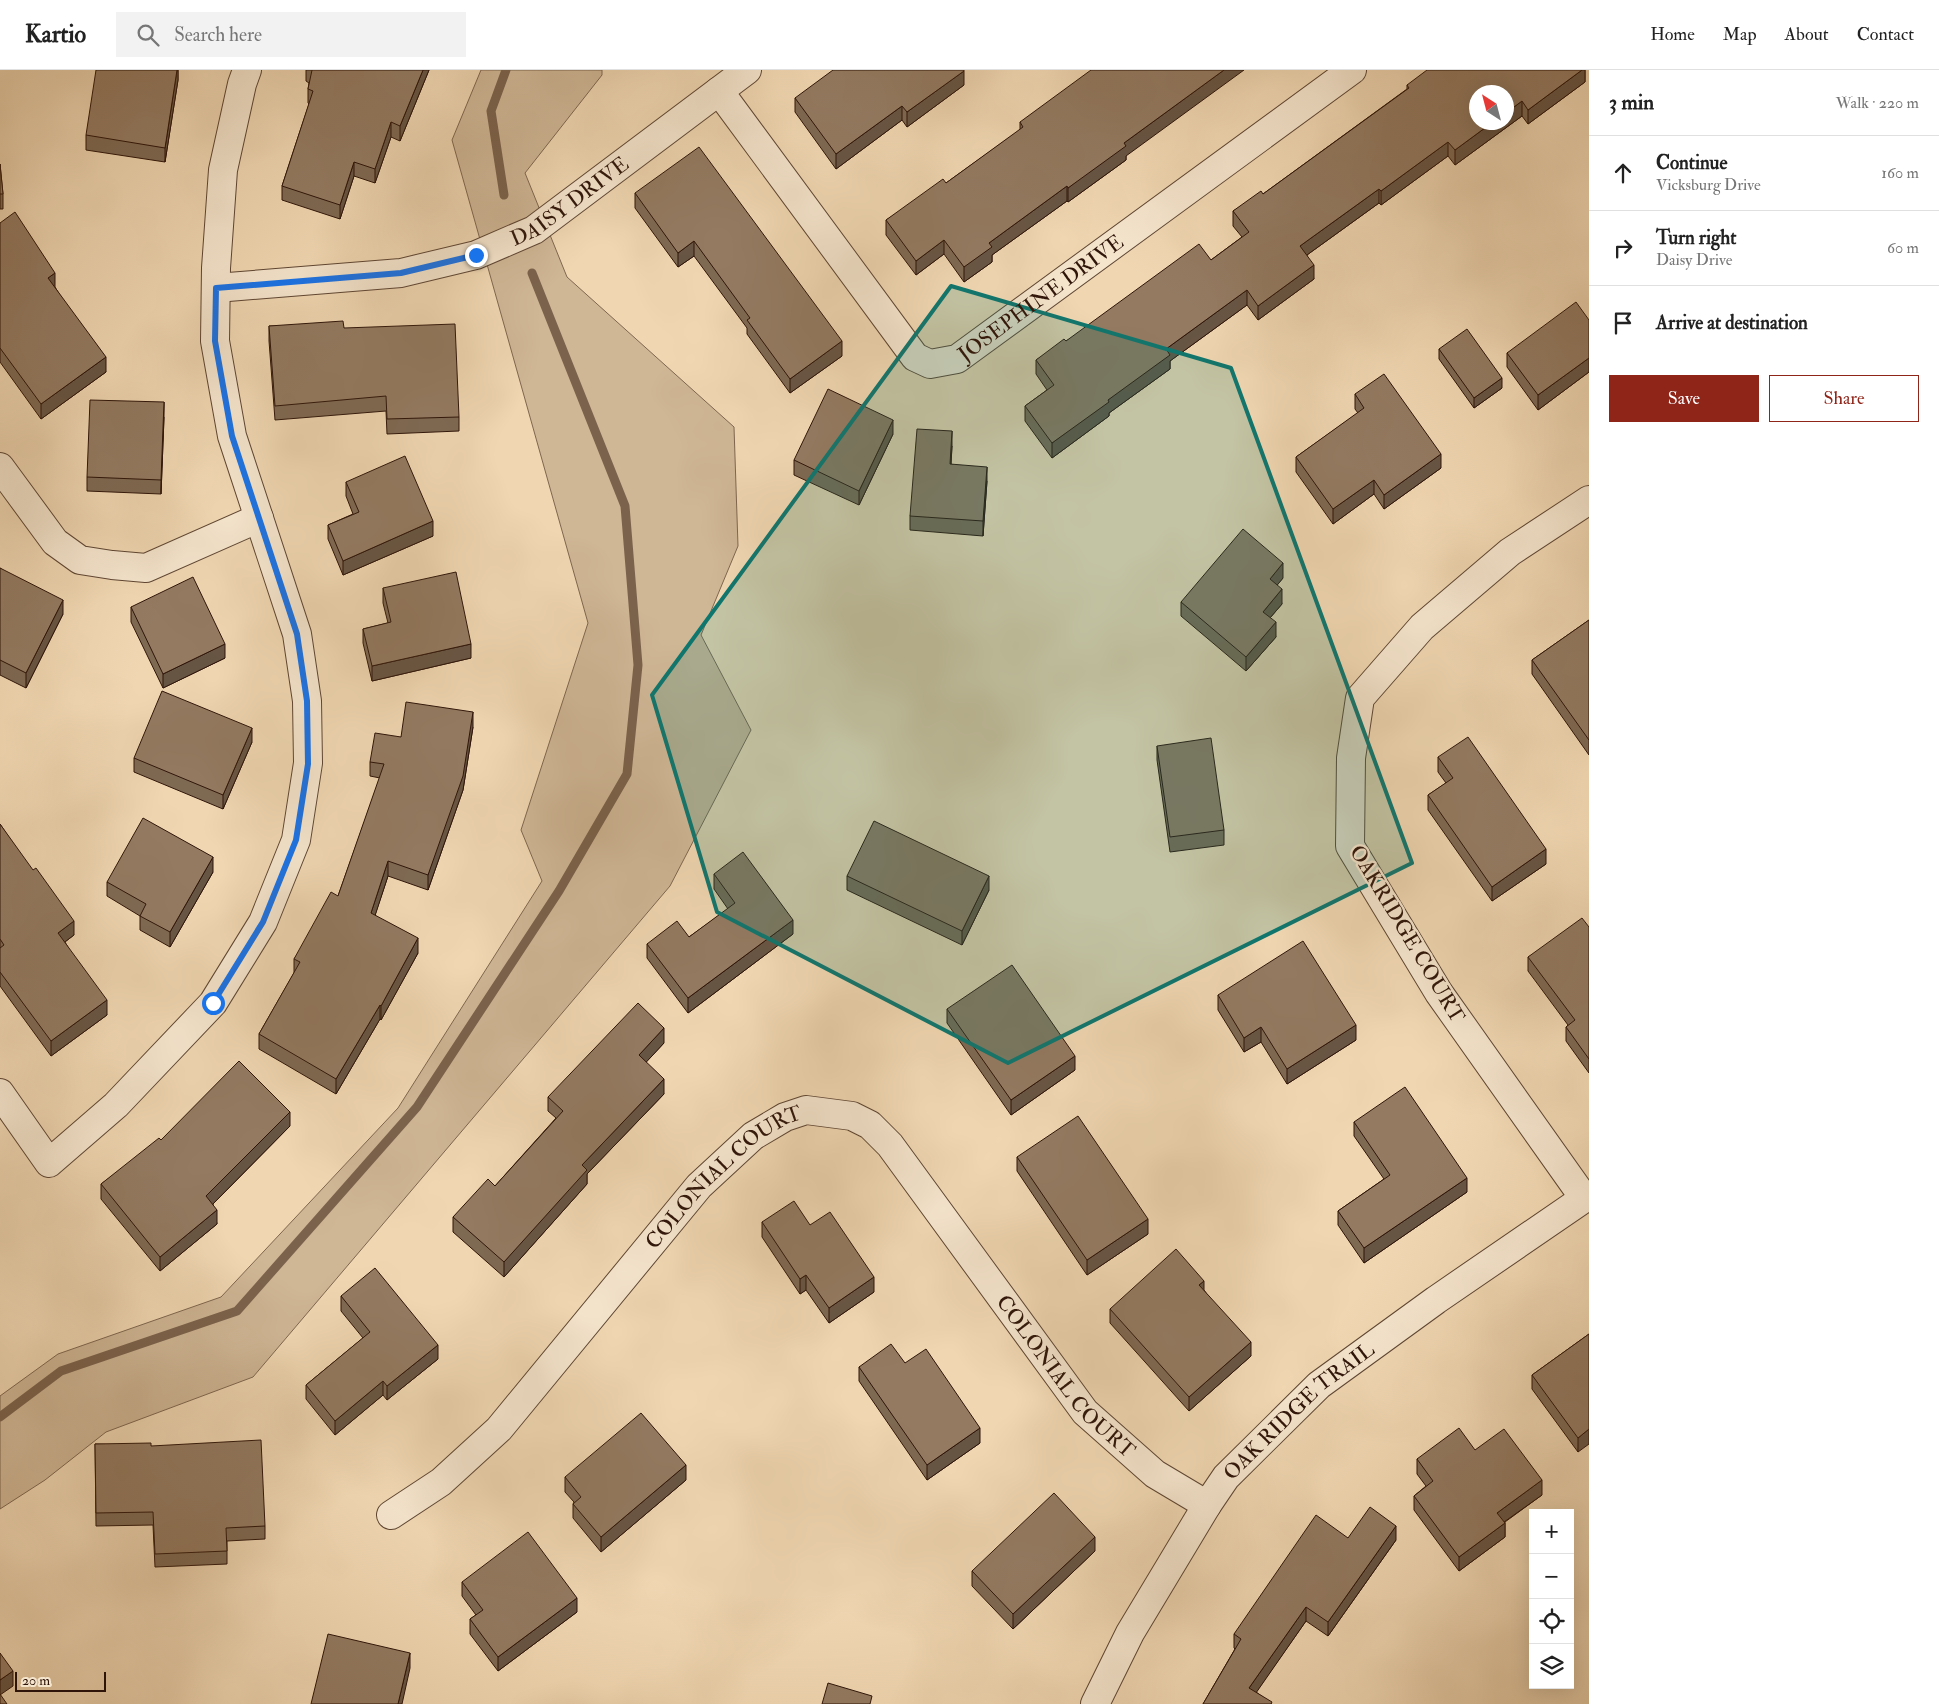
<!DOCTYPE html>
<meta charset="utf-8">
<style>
:root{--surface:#fff;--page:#f2f2f2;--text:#222;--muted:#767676;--line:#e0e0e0;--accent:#8f2418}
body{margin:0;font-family:"IM FELL Double Pica",serif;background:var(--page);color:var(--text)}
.controls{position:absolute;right:15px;bottom:15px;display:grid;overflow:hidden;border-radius:0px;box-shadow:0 5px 20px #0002}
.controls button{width:45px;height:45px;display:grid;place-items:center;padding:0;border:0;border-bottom:1px solid var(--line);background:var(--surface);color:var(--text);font:25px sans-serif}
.compass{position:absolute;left:1469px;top:15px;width:45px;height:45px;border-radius:50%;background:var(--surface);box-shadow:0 5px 20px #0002;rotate:324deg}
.scale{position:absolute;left:15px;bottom:12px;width:91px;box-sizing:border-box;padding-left:5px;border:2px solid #2f1509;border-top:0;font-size:14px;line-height:18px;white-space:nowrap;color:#2f1509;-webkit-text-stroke:4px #f5e5cd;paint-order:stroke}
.stop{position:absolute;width:15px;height:15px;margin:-11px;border:4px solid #1a73e8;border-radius:50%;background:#fff}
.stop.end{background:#1a73e8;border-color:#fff;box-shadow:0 1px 5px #0008}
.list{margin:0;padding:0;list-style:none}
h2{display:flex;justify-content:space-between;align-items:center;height:65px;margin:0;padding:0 20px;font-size:21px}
h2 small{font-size:16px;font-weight:400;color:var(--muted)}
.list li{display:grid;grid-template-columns:32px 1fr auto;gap:15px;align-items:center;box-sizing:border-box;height:75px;padding:0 20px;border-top:1px solid var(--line)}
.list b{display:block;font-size:19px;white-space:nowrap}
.list p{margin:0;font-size:16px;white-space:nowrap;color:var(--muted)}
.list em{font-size:16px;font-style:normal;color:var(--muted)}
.actions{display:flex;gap:10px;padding:15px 20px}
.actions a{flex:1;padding:11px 0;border:1px solid var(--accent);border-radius:0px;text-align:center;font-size:18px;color:var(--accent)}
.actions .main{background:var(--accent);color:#fff}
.icon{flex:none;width:28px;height:28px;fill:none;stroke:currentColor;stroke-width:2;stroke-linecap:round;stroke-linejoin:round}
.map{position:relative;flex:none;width:1589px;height:1634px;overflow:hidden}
header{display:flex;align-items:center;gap:30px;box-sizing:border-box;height:70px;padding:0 25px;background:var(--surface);border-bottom:1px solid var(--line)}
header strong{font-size:24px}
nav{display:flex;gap:28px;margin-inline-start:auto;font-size:18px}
.search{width:350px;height:45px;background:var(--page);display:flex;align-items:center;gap:12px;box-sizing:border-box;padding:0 18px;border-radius:0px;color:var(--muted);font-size:19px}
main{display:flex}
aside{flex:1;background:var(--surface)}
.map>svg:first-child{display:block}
</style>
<header>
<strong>Kartio</strong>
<div class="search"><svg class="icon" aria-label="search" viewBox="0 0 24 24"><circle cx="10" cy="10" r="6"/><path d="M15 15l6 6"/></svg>Search here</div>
<nav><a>Home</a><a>Map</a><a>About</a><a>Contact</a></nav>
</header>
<main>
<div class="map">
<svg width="1589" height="1634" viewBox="0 0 1589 1634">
<rect width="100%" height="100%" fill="#f0d7b2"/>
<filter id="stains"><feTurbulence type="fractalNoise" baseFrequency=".004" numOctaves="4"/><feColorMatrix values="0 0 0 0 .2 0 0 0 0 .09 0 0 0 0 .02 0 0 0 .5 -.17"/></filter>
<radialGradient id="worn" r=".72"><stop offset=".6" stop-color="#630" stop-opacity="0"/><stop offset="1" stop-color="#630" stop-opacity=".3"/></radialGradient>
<polygon fill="#cfb695" stroke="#7f664f" points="481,0 602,0 602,5 525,103 567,207 734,357 738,476 701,565 751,660 670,816 253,1307 106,1362 45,1410 0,1439 0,1326 58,1284 221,1227 398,1038 542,811 521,760 588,553 452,70"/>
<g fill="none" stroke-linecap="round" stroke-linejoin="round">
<g stroke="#7b624c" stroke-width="9">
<polyline points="504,125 491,41 506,0"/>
<polyline points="0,1347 61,1301 237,1241 417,1037 559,821 627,704 638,595 625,436 532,203"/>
</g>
<defs>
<g id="minor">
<path id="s1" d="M719,21L915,287L930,294L957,289L1352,0"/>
<path id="s2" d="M216,218L401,203L476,185L534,160L747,0"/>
<polyline points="0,397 55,472 80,490 112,495 146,498 259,448"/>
<polyline points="0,1023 49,1093 116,1035 213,933 263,852 296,770 308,693 307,631 297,564 232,366 215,271 216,198 223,100 242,14 247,0"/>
<polyline points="1584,1128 1439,923 1350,776 1351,688 1360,628 1422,557 1510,482 1589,430"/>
<path id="s3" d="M391,1445L441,1412L499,1359L699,1116L753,1066L785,1047L806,1040L852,1046L870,1055L890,1075L1085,1342L1155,1404L1207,1435"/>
<path id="s4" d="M1095,1634L1130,1563L1207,1435L1226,1407L1319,1315L1436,1230L1589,1125"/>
</g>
</defs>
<use href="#minor" stroke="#5f4633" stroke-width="30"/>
<use href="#minor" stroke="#f5e5cd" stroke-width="28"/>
</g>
<g fill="#7e6953" stroke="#2f1509">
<polygon points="178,0 178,10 165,92 86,80 86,65"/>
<polygon points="306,0 429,0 400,71 391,67 375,113 354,106 340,149 282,130 282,116 309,34 308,33 308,19 309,13 306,11"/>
<polygon points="1585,0 1585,12 1528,54 1522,46 1455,95 1448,86 1381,135 1379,133 1307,185 1314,209 1258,250 1247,235 1170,291 1170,299 1109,343 1109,346 1052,388 1025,351 1025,336 1047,320 1036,304 1036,290 1066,271 1211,190 1242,167 1233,156 1233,141 1263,124 1407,19 1407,15"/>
<polygon points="964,15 907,57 902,50 836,99 795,42 795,28"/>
<polygon points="1020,52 1126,86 1126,90 1068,132 1067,131 992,185 992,192 964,212 944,184 916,205 886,165 886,150 946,113 1020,60"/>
<polygon points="0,94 3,124 3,139 0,139"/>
<polygon points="635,123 842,286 790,323 747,264 747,258 694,186 678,197 635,138"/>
<polygon points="0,153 55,217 106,302 41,349 0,292"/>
<polygon points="1589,250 1589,302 1538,340 1507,297 1507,283"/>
<polygon points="269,256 344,258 459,347 459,361 387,364 386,341 275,350 269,271"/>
<polygon points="1439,279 1502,318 1474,338 1439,289"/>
<polygon points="1355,324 1441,398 1384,439 1374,424 1333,454 1296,402 1296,387 1358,343 1355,339"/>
<polygon points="164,347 161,424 87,421 87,407"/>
<polygon points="893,364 859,435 794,405 794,390"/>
<polygon points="952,376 951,394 987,411 983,466 910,460 910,446"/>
<polygon points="346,412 433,466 343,505 328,469 328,455 353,444 346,426"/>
<polygon points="0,498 63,544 26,618 0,605"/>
<polygon points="1283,508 1277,515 1282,534 1270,548 1276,567 1246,601 1181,546 1181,532"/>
<polygon points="383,518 471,588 372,611 363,573 363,559 388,553 383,533"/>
<polygon points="131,537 225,588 163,618 131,552"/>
<polygon points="1589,550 1589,685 1532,604 1532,590"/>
<polygon points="473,657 463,720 428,820 388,806 375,845 418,883 381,950 380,949 336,1024 259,979 259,964 294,903 294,889 338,826 380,708 370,706 370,692 401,667"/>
<polygon points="252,672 223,739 134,702 134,688"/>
<polygon points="1157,676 1224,760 1224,775 1170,782 1157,690"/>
<polygon points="1438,687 1546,794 1492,831 1428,740 1428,725 1446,713 1438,702"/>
<polygon points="0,754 74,865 65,872 107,945 51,986 0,916"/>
<polygon points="213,802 170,877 140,860 140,846 107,826 107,812"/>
<polygon points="714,804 793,864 688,943 647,888 647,874 689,867 728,839 714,819"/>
<polygon points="847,806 989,820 962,875 847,820"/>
<polygon points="1589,857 1589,1003 1566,971 1566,957 1568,955 1528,901 1528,887"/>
<polygon points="1218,925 1356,970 1287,1014 1261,972 1244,982 1218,940"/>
<polygon points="947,939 1075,1000 1011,1045 947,953"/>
<polygon points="664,973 646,992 664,1024 587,1104 587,1114 504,1207 453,1162 453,1147 495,1116 556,1048 548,1041 548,1027"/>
<polygon points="1354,1052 1467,1122 1364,1193 1338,1155 1338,1141 1384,1109 1354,1066"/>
<polygon points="290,1056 213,1134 217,1154 160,1201 101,1129 101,1114 161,1070"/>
<polygon points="1017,1087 1148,1164 1087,1205 1017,1101"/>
<polygon points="762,1152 810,1155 874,1222 829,1253 806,1220 800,1224 762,1167"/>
<polygon points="1204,1220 1251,1286 1189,1341 1110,1253 1110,1239"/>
<polygon points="341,1226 438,1289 387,1330 383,1325 335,1365 306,1329 306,1315 363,1268 341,1241"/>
<polygon points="1589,1264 1578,1382 1532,1319 1532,1305"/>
<polygon points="905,1293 980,1373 927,1410 859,1311 859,1297"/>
<polygon points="95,1374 151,1376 265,1456 265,1469 227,1471 227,1494 155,1497 153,1455 96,1456"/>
<polygon points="1475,1380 1542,1425 1505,1452 1505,1467 1459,1501 1414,1440 1414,1426 1426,1416 1417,1404 1417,1389"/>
<polygon points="565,1407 686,1410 601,1482 573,1448 573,1434 574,1432 565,1422"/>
<polygon points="1348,1468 1396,1470 1328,1566 1306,1551 1256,1622 1272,1634 1203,1634 1235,1579 1234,1578 1234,1564"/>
<polygon points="1095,1481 1013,1559 972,1516 972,1501"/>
<polygon points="462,1512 577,1542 498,1601 470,1564 470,1549 476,1545 462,1526"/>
</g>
<g fill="#675544" stroke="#2f1509">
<polygon points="177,0 178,0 178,10 165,92 165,78"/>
<polygon points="423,0 429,0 400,71 400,56"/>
<polygon points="1224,0 1244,0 1126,86 1126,90 1068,132 1068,118 1124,73"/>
<polygon points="1582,0 1585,0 1585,12 1528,54 1528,40"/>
<polygon points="964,1 964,15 907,57 907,42"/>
<polygon points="1522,31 1522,46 1455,95 1455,80 1493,52 1506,52 1506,43"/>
<polygon points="902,36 902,50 836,99 836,84"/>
<polygon points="391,52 391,67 375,113 375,99"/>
<polygon points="1448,72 1448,86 1381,135 1381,121"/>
<polygon points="354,92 354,106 340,149 340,135"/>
<polygon points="1067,116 1067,131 992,185 992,192 964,212 964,197 989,173"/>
<polygon points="1379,119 1379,133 1300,190 1300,176"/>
<polygon points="944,170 944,184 916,205 916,191"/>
<polygon points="694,171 694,186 678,197 678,183"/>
<polygon points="1314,195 1314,209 1258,250 1258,236"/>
<polygon points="55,203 55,217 48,222 48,208"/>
<polygon points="1247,220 1247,235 1170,291 1170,299 1109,343 1109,346 1052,388 1052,373 1108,330 1166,279"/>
<polygon points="842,271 842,286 790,323 790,309"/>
<polygon points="106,287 106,302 41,349 41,334"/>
<polygon points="1589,288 1589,302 1538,340 1538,325"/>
<polygon points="1502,308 1502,318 1474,338 1474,328"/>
<polygon points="164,332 164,347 161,424 161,410"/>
<polygon points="893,350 893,364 859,435 859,421"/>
<polygon points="952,361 952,376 950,409 950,394"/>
<polygon points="1441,384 1441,398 1384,439 1384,425"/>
<polygon points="987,397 987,411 983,466 983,451"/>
<polygon points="1374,410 1374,424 1333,454 1333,439"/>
<polygon points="433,451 433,466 343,505 343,491"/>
<polygon points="1283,493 1283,508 1270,524 1270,509"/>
<polygon points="1282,519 1282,534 1263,556 1263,542"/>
<polygon points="63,530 63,544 26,618 26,603"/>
<polygon points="1276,552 1276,567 1246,601 1246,587"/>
<polygon points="225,574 225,588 163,618 163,604"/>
<polygon points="471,574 471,588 372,611 372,596"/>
<polygon points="473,642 473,657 463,720 428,820 428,805"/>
<polygon points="252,658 252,672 223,739 223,725"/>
<polygon points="1546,779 1546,794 1492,831 1492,817"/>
<polygon points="213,787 213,802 170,877 170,862"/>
<polygon points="388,791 388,806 371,858 371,843"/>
<polygon points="989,806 989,820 962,875 962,861"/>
<polygon points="793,850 793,864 688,943 688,928"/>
<polygon points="74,851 74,865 58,877 58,863"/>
<polygon points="418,868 418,883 381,950 381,936"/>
<polygon points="107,930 107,945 51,986 51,971"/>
<polygon points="380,935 380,949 336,1024 336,1009"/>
<polygon points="1356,955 1356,970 1287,1014 1287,999"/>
<polygon points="1261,957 1261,972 1244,982 1244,968"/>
<polygon points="664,958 664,973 639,1000 639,985"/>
<polygon points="1075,986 1075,1000 1011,1045 1011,1030"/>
<polygon points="664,1009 664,1024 587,1104 587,1114 504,1207 504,1192 582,1095"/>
<polygon points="290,1042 290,1056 206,1141 206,1126"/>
<polygon points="1467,1108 1467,1122 1364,1193 1364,1178"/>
<polygon points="217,1140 217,1154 160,1201 160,1187"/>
<polygon points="1148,1149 1148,1164 1087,1205 1087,1190"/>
<polygon points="806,1205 806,1220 800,1224 800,1209"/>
<polygon points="874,1207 874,1222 829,1253 829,1238"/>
<polygon points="1204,1211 1204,1225 1199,1215"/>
<polygon points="1251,1272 1251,1286 1189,1341 1189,1327"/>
<polygon points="438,1275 438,1289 387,1330 387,1316"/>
<polygon points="383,1311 383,1325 335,1365 335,1351"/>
<polygon points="980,1358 980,1373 927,1410 927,1395"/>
<polygon points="1589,1359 1589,1374 1578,1382 1578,1368"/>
<polygon points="686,1395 686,1410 601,1482 601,1467"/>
<polygon points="1542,1410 1542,1425 1497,1457 1497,1443"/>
<polygon points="1505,1453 1505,1467 1459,1501 1459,1487"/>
<polygon points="1396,1456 1396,1470 1328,1566 1328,1552"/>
<polygon points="1095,1467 1095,1481 1013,1559 1013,1544"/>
<polygon points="577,1528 577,1542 498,1601 498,1587"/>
<polygon points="1306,1537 1306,1551 1249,1633 1249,1618"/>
<polygon points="410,1583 410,1598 402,1634 398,1634"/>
<polygon points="13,1601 13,1616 0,1625 0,1610"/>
</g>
<g fill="#937a61" stroke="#2f1509">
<polygon points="96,0 177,0 165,78 86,65"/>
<polygon points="312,0 423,0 400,56 391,52 375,99 354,92 340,135 282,116 313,21 308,19"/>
<polygon points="833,0 964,0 964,1 907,42 902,36 836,84 795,28"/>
<polygon points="1091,0 1224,0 1124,73 1126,76 1068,118 1067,116 989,173 992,177 964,197 944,170 916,191 886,150 943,109 946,113 1023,57 1020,52"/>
<polygon points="1427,0 1582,0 1528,40 1522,31 1506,43 1506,22 1476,22 1476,52 1493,52 1455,80 1448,72 1381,121 1379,119 1300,176 1314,195 1258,236 1247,220 1166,279 1170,285 1108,330 1109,332 1052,373 1025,336 1054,315 1036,290 1064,269 1066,271 1199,174 1211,190 1249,162 1233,141 1261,121 1263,124 1409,18 1407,15"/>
<polygon points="699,77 842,271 790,309 747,250 750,248 694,171 678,183 635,123"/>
<polygon points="0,94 3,124 0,124"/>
<polygon points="15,142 55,203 48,208 106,287 41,334 0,278 0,153"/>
<polygon points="1576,232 1589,250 1589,288 1538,325 1507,283"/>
<polygon points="343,251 344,258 455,254 459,347 387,349 386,326 275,336 269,256"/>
<polygon points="1467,259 1502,308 1474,328 1439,279"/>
<polygon points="1384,304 1441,384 1384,425 1374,410 1333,439 1296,387 1364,338 1355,324"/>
<polygon points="828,319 893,350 859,421 794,390"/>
<polygon points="90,330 164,332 161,410 87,407"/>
<polygon points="917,359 952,361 950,394 987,397 983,451 910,446"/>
<polygon points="405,386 433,451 343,491 328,455 359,442 346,412"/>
<polygon points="1243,459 1283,493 1270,509 1282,519 1263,542 1276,552 1246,587 1181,532"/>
<polygon points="0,498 63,530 26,603 0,590"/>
<polygon points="456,502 471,574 372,596 363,559 391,552 383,518"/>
<polygon points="193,507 225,574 163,604 131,537"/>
<polygon points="1589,550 1589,670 1532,590"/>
<polygon points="162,621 252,658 223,725 134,688"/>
<polygon points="406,632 473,642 463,706 428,805 388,791 371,843 418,868 381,936 380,935 336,1009 259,964 300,892 294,889 331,822 338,826 384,694 370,692 375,663 401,667"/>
<polygon points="1468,667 1546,779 1492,817 1428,725 1453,708 1438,687"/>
<polygon points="1211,668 1224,760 1170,767 1157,676"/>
<polygon points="143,748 213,787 170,862 140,846 146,834 107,812"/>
<polygon points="874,751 989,806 962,861 847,806"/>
<polygon points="0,754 33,800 36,798 74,851 58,863 107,930 51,971 0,902 0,878 4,875 0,869"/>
<polygon points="743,782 793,850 688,928 647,874 677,851 689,867 735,833 714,804"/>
<polygon points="1582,848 1589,857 1589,989 1566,957 1575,950 1528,887"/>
<polygon points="1303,871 1356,955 1287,999 1261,957 1244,968 1218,925"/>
<polygon points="1012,895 1075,986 1011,1030 947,939"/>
<polygon points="638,933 664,958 639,985 664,1009 582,1095 587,1100 504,1192 453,1147 488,1109 495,1116 563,1041 548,1027"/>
<polygon points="239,991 290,1042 206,1126 217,1140 160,1187 101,1114 159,1068 161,1070"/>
<polygon points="1405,1017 1467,1108 1364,1178 1338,1141 1390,1105 1354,1052"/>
<polygon points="1078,1046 1148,1149 1087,1190 1017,1087"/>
<polygon points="794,1131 810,1155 830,1142 874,1207 829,1238 806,1205 800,1209 762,1152"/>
<polygon points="1176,1179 1204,1211 1199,1215 1251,1272 1189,1327 1110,1239"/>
<polygon points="375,1198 438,1275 387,1316 383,1311 335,1351 306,1315 370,1262 341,1226"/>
<polygon points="1589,1264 1589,1359 1578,1368 1532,1305"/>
<polygon points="891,1274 905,1293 926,1279 980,1358 927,1395 859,1297"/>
<polygon points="641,1343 686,1395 601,1467 573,1434 581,1427 565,1407"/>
<polygon points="1459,1358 1475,1380 1504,1359 1542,1410 1497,1443 1505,1453 1459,1487 1414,1426 1433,1411 1417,1389"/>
<polygon points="261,1370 265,1456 226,1458 227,1481 155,1484 153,1442 96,1443 95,1374 151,1373 151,1376"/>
<polygon points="1054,1423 1095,1467 1013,1544 972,1501"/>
<polygon points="1370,1437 1396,1456 1328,1552 1306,1537 1249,1618 1272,1632 1271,1634 1203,1634 1241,1569 1234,1564 1316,1445 1348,1468"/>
<polygon points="528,1462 577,1528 498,1587 470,1549 483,1540 462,1512"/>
<polygon points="328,1564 410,1583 398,1634 311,1634"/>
<polygon points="0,1583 13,1601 0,1610"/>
<polygon points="828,1613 872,1626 870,1634 822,1634"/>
<polygon points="0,1624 7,1634 0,1634"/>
</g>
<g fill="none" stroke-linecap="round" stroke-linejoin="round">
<polyline stroke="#1a73e8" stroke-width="6" points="213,933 263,852 296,770 308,694 307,631 297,564 232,366 215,271 216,218 401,203 476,185"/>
</g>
<path fill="#0f766e" fill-opacity="0.2" stroke="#0f766e" stroke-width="4" stroke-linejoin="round" d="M951,216L1231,298L1412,793L1008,993L717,842L652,625Z"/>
<g text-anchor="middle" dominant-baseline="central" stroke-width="4.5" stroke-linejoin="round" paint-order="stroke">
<g font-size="21" fill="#2f1509" stroke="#f5e5cd">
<text stroke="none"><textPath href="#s2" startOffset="371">DAISY DRIVE</textPath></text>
<text stroke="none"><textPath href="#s1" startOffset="478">JOSEPHINE DRIVE</textPath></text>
<text transform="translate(1407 864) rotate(59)">OAKRIDGE COURT</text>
<text stroke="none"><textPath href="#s3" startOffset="478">COLONIAL COURT</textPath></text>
<text stroke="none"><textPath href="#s3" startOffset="972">COLONIAL COURT</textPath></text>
<text stroke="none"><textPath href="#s4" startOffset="361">OAK RIDGE TRAIL</textPath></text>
</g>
</g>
<rect width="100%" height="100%" filter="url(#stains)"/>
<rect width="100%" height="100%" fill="url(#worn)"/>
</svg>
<div class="controls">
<button>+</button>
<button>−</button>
<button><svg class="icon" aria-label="locate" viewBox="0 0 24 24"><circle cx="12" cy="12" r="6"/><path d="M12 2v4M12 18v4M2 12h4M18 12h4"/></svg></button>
<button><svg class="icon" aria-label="layers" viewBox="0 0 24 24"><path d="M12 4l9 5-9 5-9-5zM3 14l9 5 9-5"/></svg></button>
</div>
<svg class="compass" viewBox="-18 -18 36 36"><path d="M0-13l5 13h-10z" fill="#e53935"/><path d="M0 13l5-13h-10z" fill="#767676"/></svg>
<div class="scale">20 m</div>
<div class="stop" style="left:213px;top:933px"></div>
<div class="stop end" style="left:476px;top:185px"></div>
</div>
<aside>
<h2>3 min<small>Walk · 220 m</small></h2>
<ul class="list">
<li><svg class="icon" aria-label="ahead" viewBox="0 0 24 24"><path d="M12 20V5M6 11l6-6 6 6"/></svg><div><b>Continue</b><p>Vicksburg Drive</p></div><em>160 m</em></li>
<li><svg class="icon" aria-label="right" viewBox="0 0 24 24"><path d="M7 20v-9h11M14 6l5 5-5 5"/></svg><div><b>Turn right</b><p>Daisy Drive</p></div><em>60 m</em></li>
<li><svg class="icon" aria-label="arrive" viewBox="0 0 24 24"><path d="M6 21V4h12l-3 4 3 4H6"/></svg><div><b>Arrive at destination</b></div></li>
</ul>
<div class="actions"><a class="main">Save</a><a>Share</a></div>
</aside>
</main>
